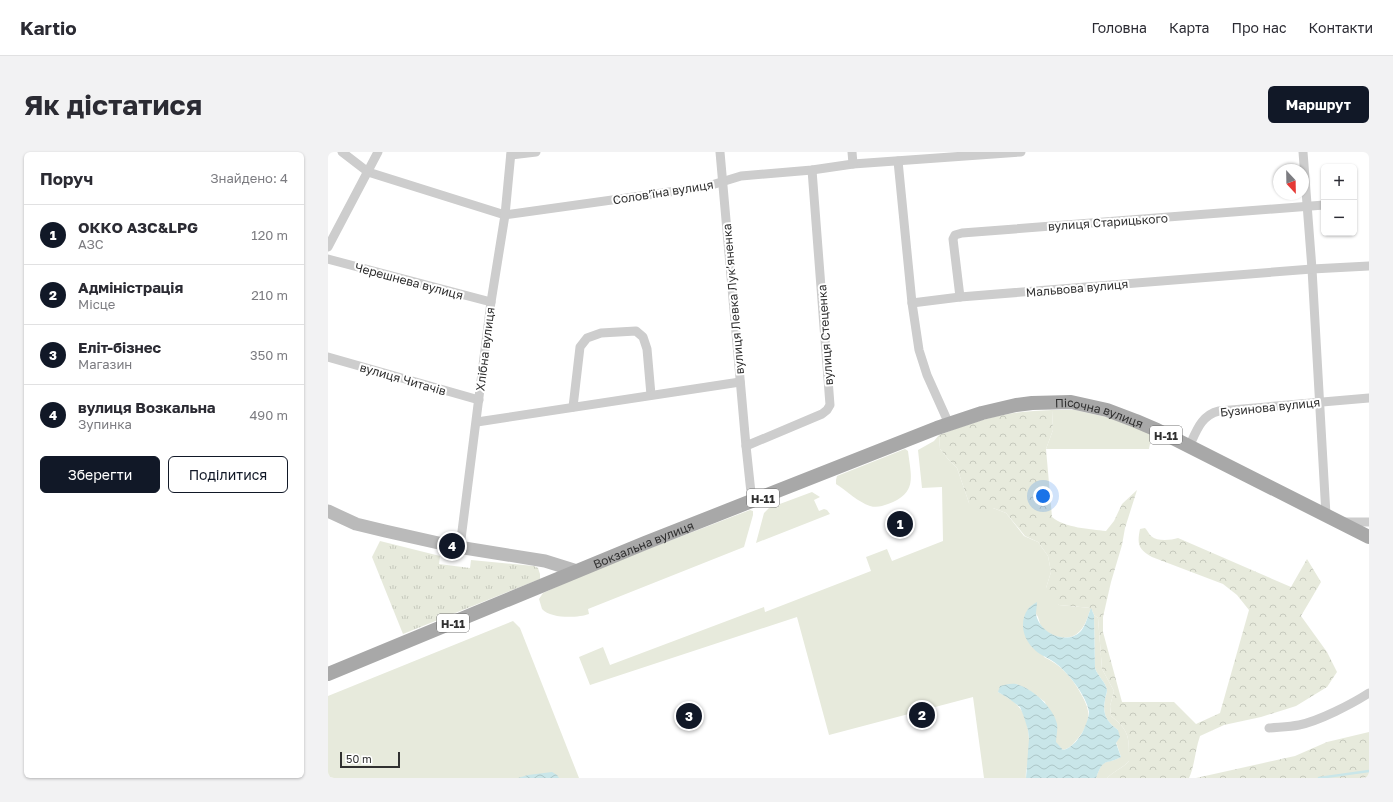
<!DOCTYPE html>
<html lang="uk">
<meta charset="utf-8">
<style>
:root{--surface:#fff;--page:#f2f2f3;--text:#2b2b33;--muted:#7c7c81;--line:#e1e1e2;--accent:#111827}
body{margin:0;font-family:"Golos Text",sans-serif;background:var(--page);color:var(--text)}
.controls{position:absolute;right:12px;top:12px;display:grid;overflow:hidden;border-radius:6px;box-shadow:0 1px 3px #0004}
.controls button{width:36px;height:36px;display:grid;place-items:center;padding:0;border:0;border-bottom:1px solid var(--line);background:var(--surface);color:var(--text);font:20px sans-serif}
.compass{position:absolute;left:945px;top:12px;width:36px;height:36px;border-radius:50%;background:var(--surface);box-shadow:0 1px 3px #0004;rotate:158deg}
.scale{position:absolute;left:12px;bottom:10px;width:60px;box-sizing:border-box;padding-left:4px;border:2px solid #303030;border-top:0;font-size:11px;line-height:14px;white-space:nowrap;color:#303030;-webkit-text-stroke:3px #fff;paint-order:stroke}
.you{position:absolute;left:715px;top:344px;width:14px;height:14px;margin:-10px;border:3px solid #fff;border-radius:50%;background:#1a73e8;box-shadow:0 0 0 6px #1a73e833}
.badge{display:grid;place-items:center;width:26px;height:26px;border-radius:50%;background:var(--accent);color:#fff;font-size:13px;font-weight:700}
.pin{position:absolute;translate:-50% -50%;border:2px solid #fff;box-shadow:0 1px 4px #0006}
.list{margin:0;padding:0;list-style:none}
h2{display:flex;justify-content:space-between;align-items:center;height:52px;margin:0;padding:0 16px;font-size:17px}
h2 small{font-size:13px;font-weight:400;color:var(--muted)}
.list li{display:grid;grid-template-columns:26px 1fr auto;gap:12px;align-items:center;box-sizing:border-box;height:60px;padding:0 16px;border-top:1px solid var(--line)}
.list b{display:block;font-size:15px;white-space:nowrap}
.list p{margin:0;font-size:13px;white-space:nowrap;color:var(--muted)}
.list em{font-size:13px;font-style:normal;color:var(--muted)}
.actions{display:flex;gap:8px;padding:12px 16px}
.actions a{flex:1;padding:9px 0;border:1px solid var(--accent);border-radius:6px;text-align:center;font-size:14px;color:var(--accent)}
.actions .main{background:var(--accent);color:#fff}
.map{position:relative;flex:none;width:1041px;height:626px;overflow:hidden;border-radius:6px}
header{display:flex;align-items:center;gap:24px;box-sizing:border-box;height:56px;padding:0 20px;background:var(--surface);border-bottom:1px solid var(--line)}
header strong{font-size:19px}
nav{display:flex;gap:22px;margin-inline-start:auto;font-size:14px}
.intro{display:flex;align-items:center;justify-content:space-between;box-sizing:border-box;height:96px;padding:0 24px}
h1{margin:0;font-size:28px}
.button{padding:10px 18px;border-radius:6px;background:var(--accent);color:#fff;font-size:14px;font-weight:700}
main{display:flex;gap:24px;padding:0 24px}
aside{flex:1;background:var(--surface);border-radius:6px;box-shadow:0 1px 3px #0004}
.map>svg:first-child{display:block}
</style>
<header>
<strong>Kartio</strong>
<nav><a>Головна</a><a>Карта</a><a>Про нас</a><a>Контакти</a></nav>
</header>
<div class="intro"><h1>Як дістатися</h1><a class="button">Маршрут</a></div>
<main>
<aside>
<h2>Поруч<small>Знайдено: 4</small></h2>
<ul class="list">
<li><span class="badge">1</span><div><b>ОККО АЗС&amp;LPG</b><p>АЗС</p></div><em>120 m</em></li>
<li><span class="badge">2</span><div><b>Адміністрація</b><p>Місце</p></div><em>210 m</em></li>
<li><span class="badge">3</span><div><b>Еліт-бізнес</b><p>Магазин</p></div><em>350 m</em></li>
<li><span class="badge">4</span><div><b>вулиця Возкальна</b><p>Зупинка</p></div><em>490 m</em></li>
</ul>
<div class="actions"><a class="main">Зберегти</a><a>Поділитися</a></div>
</aside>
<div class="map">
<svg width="1041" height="626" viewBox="0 0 1041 626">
<defs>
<pattern id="forest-crowns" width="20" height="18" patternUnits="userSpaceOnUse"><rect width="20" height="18" fill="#e7eadc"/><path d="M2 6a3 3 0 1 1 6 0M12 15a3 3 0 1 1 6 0" fill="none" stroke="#c6c9bd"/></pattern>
<pattern id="park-tufts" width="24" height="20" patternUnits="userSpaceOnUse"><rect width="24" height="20" fill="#e7eadc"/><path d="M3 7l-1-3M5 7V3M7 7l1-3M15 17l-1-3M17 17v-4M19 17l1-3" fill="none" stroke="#c6c9bd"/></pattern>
<pattern id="water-waves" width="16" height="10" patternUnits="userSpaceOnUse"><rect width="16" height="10" fill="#c9e6e9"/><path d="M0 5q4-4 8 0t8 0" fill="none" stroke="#adc6c8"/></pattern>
</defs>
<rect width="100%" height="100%" fill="#fff"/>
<g fill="#e7eadc">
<polygon points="724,258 747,258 778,265 819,278 823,286 821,297 718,297 725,278"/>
<path d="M611,283L612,297L620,307L629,316L641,351L665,356L678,361L696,384L710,390L720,404L723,420L718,436L731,453L763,456C760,463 758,473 752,479C741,491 722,485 713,474C711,470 711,465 708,462C706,460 703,458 700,456L716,505C733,513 744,525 753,542C756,547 759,553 760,559C762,567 756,579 751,585C746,591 743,596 735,598L727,590L717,550L698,536L688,532H681L670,540C677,544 685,548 690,554C701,565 702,590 701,605C700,612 697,619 698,626H656L645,545L501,583L469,465L262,533L251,505L275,495L282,513L436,455L437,460L543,419L538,405L559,397L564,409L615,389L614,335L594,336L590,298L606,289Z"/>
<path d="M577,297L580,299C583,325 590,341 560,352C554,354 549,356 542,354C530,350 519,339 508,332V328L509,324Z"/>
<polygon points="484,340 492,345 486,348 491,359 496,357 499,358 502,362 428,391 436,361 441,356"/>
<path d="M422,358L425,359V363L416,395L260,457L261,462C250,466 223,467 214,457C213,454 212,450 211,447L215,441L263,419Z"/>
<path d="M766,463L770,466L774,517L786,539L782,554L783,564C802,579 801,586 801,609C795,616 786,619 779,626H768C776,603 777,614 793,605L788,590L790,578C779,570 774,562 777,548C777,545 779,541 779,538C778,530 770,525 767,516Z"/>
<polygon points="185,469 192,476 251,626 0,626 0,544"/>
</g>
<g fill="url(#forest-crowns)">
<path d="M724,258L725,278L718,297L724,365C737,376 762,377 778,379L786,369L794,352L809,338L797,376L794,393L783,430L775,465V480L794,550H846L868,572L892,561L921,458L909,443L895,432L824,405C810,397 809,392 812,377L817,376C819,378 821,382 823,384C830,390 843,388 850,386L963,435L979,407L993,430L973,464L999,500L1009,520L999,535L968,554L933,565L896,573L872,584C867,598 867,613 861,626H779C786,619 795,616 801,609C801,586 802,579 783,564L782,554L786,539L774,517L770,466L766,463L763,456L731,453L718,444V436L723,420L720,404L710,390L697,384L678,361L665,356L658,364L647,362L641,351L629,316L620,307L612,297L611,283C635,274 660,265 686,261C699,259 711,259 724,258Z"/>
<polygon points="1041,580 1041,626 868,626 967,604 999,590"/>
</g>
<polygon fill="url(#park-tufts)" points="52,389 112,404 111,412 142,416 143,408 206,414 210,416 212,422 212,427 75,482 44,405"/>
<g fill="url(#water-waves)">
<path d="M709,450C709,453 708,459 708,462C711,481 739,494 753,479C758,473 760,463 763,456L766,463L767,516C770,525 778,530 779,538C779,541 777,545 777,548C774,562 779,570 790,578L792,585L788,591L793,605C777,614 776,604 768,626H698L701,587L700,578L696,565L692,555L680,546L670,540L672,534C677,533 682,531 688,532C704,536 726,556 729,572C730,578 728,585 728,590L735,598C744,596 752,586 756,577C758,572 761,565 761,560C759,544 738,518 726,510C719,505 711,503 705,496C695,486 691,470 700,457C702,454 706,452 709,450Z"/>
<polygon points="224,620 229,623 231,626 190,626 200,623"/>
</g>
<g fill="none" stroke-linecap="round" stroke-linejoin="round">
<polyline stroke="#c9e6e9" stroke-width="2.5" points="991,626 1041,619"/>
<g stroke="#cdcdcd" stroke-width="9">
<polyline points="14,0 40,20 177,63 377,35 413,24 484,18 525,12 693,0"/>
<polyline points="392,0 418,294 424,350"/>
<polyline points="524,0 525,12"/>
<polyline points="975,0 984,117 998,363"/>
<polyline points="183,3 208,0"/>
<polyline points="570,9 584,151"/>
<polyline points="0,95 50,0"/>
<polyline points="0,107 163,150"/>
<polyline points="632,145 625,87 627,83 634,81 996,53"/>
<polyline points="0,205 151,248"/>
<polyline points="245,255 252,195 259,186 273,181 308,179 315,185 319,197 323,243"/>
<polyline points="149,270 412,230"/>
<polyline points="621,272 599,223 591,198 584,151 632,145 984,117 1041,114"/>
<polyline points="418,294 494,262 499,258 502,253 484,18"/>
<path d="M861,295C868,280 873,263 891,259L1041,246"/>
<polyline points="1014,370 1041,370"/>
<polyline points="132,395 163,150 177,63 183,0"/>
<path d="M941,576C951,575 961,575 971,573C991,569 1024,552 1041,541"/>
</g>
<polyline stroke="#bababa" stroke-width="13" points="0,359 28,372 57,379 124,394 217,409 249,419"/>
<path stroke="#a8a8a8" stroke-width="14" id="s1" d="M0,522L317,391L609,276L654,261L688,253L704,251L743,250L779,258L808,269L829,278L1041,385"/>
</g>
<g text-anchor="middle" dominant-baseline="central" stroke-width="4" stroke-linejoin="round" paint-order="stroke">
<g fill="#fff" stroke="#6e6e6e" stroke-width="1">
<rect x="822" y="274" width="32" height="18" rx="3"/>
<rect x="419" y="337" width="32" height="18" rx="3"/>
<rect x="109" y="462" width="32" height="18" rx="3"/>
</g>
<g font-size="11" font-weight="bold" fill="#303030">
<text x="838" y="283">Н-11</text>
<text x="435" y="346">Н-11</text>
<text x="125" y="471">Н-11</text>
</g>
<g font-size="12" fill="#303030" stroke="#fff">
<text transform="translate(335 40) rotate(-9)">Соловʼїна вулиця</text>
<text transform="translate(780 70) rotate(-4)">вулиця Старицького</text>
<text transform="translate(81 129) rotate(15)">Черешнева вулиця</text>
<text transform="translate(749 136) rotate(-5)">Мальвова вулиця</text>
<text transform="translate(405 147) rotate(-95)">вулиця Левка Лукʼяненка</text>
<text transform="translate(497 183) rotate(-94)">вулиця Стеценка</text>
<text transform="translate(157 197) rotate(-83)">Хлібна вулиця</text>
<text transform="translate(75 227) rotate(16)">вулиця Читачів</text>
<text transform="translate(942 255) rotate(-6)">Бузинова вулиця</text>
<text stroke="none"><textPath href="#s1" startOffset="824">Пісочна вулиця</textPath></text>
<text stroke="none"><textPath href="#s1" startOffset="341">Вокзальна вулиця</textPath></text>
</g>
</g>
</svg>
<div class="controls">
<button>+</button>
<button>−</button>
</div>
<svg class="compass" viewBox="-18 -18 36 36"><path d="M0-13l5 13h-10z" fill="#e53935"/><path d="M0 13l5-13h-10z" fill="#7c7c81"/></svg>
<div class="scale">50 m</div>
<div class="you"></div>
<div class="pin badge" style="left:572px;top:372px">1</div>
<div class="pin badge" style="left:594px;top:563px">2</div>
<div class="pin badge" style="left:361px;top:564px">3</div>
<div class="pin badge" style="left:124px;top:394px">4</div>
</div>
</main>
